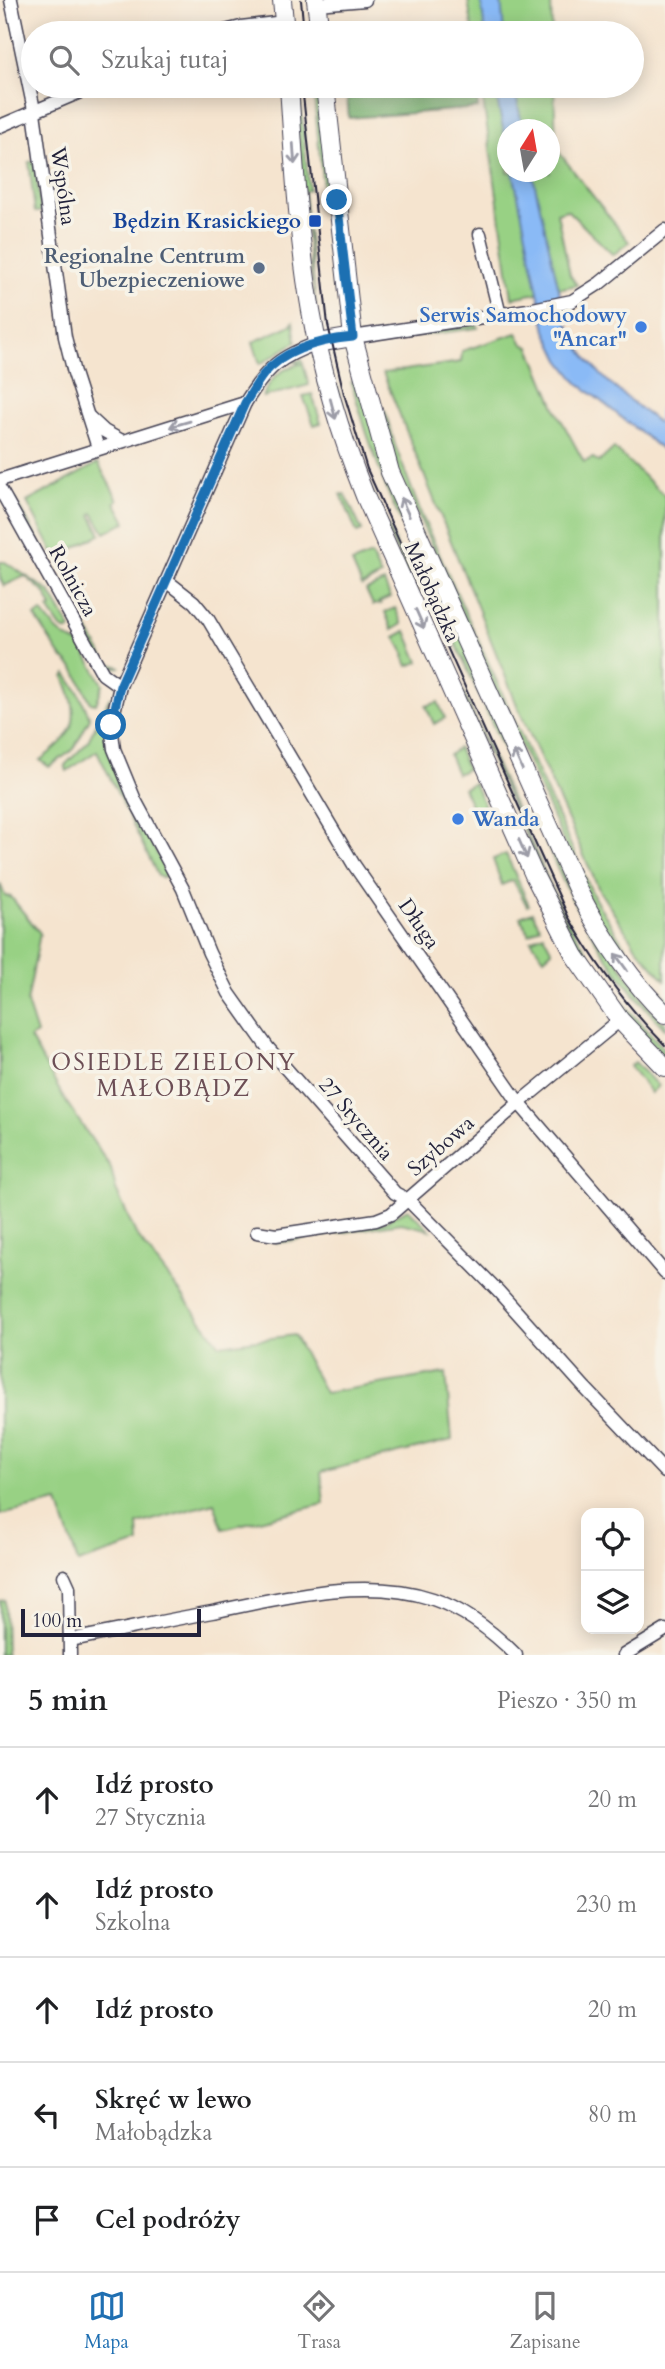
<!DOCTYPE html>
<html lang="pl">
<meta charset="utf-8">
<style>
:root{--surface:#fff;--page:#f2f2f2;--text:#202124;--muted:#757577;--line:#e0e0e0;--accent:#1f6fb2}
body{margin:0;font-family:Cardo,serif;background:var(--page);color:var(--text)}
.controls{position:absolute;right:21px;bottom:21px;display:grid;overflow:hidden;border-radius:14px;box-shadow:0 4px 18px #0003}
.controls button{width:63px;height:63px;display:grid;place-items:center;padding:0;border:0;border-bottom:2px solid var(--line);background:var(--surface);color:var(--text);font:35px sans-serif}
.compass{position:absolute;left:497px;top:119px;width:63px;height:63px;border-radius:50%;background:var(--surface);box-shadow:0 4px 18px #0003;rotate:11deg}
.scale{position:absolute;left:21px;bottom:18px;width:180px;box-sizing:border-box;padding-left:7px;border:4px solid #22223b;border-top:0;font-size:19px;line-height:24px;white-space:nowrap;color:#22223b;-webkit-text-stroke:5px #f7f3e8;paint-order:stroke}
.stop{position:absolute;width:21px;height:21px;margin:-16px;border:5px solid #1f6fb2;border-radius:50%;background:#fff}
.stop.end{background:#1f6fb2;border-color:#fff;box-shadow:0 2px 7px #0008}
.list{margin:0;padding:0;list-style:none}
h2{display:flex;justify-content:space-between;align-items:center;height:91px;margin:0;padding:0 28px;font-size:30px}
h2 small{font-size:23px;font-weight:400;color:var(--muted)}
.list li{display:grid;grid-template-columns:46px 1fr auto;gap:21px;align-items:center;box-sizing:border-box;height:105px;padding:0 28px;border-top:2px solid var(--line)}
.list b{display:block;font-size:26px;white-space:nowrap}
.list p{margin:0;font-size:23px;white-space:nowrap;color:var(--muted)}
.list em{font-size:23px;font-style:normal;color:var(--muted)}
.icon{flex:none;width:38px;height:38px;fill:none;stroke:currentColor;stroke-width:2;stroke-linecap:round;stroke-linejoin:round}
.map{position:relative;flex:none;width:665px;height:1655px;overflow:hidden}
.search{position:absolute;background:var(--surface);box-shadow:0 4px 18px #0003;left:21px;right:21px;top:21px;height:77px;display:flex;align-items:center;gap:18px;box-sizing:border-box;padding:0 24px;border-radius:38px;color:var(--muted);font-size:26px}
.sheet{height:616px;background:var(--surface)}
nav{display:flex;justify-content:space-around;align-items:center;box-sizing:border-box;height:98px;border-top:2px solid var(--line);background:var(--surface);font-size:19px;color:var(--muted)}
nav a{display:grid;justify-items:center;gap:4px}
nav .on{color:var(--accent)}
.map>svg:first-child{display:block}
</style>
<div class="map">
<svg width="665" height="1655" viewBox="0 0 665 1655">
<rect width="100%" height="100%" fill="#f7f3e8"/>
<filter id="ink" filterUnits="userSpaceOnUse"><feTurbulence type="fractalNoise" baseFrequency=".0143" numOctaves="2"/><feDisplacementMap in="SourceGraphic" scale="14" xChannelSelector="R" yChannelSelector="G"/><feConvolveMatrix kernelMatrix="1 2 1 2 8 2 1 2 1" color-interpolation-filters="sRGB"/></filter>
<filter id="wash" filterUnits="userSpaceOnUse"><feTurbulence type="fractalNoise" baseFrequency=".00686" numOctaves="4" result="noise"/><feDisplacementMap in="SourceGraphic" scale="28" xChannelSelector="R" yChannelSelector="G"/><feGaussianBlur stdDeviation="1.57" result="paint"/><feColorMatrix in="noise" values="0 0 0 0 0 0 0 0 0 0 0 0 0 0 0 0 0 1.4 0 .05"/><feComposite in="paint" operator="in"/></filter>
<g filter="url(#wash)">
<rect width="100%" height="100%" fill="#f5e4cf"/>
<g fill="#98d184" stroke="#5d7a60" stroke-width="2" fill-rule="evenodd">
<polygon points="468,0 551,0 552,33 473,33"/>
<polygon points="294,86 299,86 309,190 304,191 316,306 310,264"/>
<polygon points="313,86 319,86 342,301 339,302 328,189 323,189"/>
<path d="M481,86H554L556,145L558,151L629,242L613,255L567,210L557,213L570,275L577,285L512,298ZM508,130H550V172H508Z"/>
<polygon points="34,161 41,212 35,212 29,162"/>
<polygon points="293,322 296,342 260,364 253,342 289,326"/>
<polygon points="477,325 478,328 410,337 411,333"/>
<polygon points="517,333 523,344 530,347 557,412 584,462 593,458 599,462 614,448 665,496 665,980 636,947 600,892 519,710 383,373 461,362 462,351"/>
<path d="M302,360L309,385L263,397C269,379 282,368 300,364L294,361Z"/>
<path d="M356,381L572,894L650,1008L665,1023V1029C623,985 589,936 563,881L388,493L367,434L351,382Z"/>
<polygon points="337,386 356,448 373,494 565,917 612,991 665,1050 665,1059 620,1008 572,937 375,504 334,387"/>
<polygon points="312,394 321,423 314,425 303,396"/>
<polygon points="385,411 395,445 422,516 595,899 628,952 665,996 665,1004 652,991 595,912 398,470 380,412"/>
<polygon points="98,463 118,500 115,502 126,522 105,533 93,513 91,515 101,534 56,558 27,502"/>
<polygon points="341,494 345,494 362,531 357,533"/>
<polygon points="13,500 16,500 66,590 62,589"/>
<polygon points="371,555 381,576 362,586 352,563"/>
<polygon points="0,562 5,562 50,592 71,629 68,631 61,628 48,609 52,607 45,593 25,576 4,586 0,578"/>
<polygon points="384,582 390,597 379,602 381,604 373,605 366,590"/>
<polygon points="70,598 107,663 121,667 112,668 103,663 68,599"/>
<polygon points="395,608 402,624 392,630 385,612"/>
<path d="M42,612C53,627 62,638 80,644L103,684L96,704L91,703L75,670L60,655L35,616Z"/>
<polygon points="406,631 419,662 408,666 404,656 405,655 395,637"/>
<path d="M66,674L78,691L90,718L74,749L49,767L40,760C76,734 82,718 64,677Z"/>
<path d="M110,697C107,713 103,730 107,745C117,788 147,833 167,872V876L162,878L158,876L97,751L67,771L65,765L87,743Z"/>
<polygon points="438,702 445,718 434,724 426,706"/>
<polygon points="458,748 467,769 457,774 449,755"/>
<polygon points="474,783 488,813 477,818 463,788"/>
<polygon points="506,854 529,905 527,906 513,880 502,885 493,859"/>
<polygon points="0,883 5,896 11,897 40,933 27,1003 37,1034 30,1038 65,1100 111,1168 116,1190 136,1234 220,1345 294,1335 325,1393 446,1373 452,1440 321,1472 324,1504 223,1529 214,1503 138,1524 139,1543 78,1563 58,1502 0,1515"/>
<polygon points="532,912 540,927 529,934 520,917"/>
<polygon points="543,934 552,951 544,958 531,940"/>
<polygon points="635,1062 658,1086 651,1093 630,1066"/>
<polygon points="408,1209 430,1230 401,1223 277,1243 276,1238 384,1222"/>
<polygon points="5,1600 6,1655 0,1655 0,1601"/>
</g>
<polygon fill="#7ab372" stroke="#4e6a56" stroke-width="2" points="346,86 476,86 478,108 349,118"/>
<g fill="#8abaf6" stroke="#566e98" stroke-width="2">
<polygon points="481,0 501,0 504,33 485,33"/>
<polygon points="494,86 514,86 523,129 508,130 507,147"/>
<path d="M513,172H532L566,320C586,372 623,394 665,428V452L578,383L560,360L546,331Z"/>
</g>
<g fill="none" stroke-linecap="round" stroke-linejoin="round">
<polyline stroke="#8abaf6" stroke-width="3.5" points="660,426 661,407"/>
</g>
</g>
<g filter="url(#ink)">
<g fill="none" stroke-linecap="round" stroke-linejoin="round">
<defs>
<g id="street">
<polyline points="11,0 33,105 65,337 74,373 98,448"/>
<polyline points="317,4 365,0"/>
<polyline points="217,33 241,27 284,22"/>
<polyline points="0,126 94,86"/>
<polyline points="480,234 500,315"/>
<polyline points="353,337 528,310 572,301 600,283 665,230"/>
<path d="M318,343C278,357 267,368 245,403L120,686L111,725L114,749L135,800L183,889L209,953L229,993L268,1048L395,1193L408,1200L498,1291L585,1388L665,1472"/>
<polyline points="89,417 104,431 122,441"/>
<polyline points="0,480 245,403"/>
<polyline points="0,489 103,674 120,686"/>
<polyline points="167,581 194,602 208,619 354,865 519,1103 665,1273"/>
<polyline points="257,1232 276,1235 376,1220 391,1214 519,1103 620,1020"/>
<polyline points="64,1576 69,1587 70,1655"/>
<path d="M70,1640C117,1631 164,1621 212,1612C280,1598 365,1576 433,1599C465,1610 492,1631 516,1655"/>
<polyline points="624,1655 665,1630"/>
</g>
<g id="secondary">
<polyline points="282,0 285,33"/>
<polyline points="316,0 320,33"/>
<path d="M289,86C294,161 298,237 311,311C322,375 341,436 365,496L534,875L575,956L620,1020L665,1067"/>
<path d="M325,86L353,337L390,472L579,893C602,937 629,979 665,1014"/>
<polyline points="318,343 353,337"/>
</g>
</defs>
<use href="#street" stroke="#423f51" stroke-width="15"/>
<use href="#secondary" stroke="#423f51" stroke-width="20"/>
<use href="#street" stroke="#fff" stroke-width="12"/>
<use href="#secondary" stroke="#fff" stroke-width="18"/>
<g stroke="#22223b" stroke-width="2">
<polyline points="301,0 304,33"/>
<path d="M302,86L328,325L344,394L367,469L568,916C595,963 626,1006 665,1045"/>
</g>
</g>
<defs><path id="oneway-shaft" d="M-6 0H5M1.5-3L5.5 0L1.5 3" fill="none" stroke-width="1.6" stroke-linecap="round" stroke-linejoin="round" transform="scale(1.75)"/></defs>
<g stroke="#9c9ca7">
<use href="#oneway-shaft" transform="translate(294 154) rotate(86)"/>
<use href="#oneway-shaft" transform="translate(333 409) rotate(75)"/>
<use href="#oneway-shaft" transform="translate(180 424) rotate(164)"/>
<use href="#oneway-shaft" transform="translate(405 507) rotate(-114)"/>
<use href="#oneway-shaft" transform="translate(420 619) rotate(66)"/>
<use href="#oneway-shaft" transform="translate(518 760) rotate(-114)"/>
<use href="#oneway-shaft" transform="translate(523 849) rotate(66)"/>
<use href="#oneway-shaft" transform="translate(621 962) rotate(-126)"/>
</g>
</g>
<g fill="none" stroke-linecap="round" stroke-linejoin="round" filter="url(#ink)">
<path stroke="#1f6fb2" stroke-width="9" d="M111,725L120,686L245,403C251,394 256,384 263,375C284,349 321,340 353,337L337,200"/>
</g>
<rect fill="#1a4fb4" stroke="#f7f3e8" stroke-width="2.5" x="308" y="214" width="14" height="14" rx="3.5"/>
<circle fill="#5c6f8a" stroke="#f7f3e8" stroke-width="2.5" cx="259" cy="268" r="7"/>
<g fill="#3f7fe0" stroke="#f7f3e8" stroke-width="2.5">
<circle cx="641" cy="327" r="7"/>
<circle cx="458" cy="819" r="7"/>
</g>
<g text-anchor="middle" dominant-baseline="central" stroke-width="7" stroke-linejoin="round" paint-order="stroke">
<g font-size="21" fill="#22223b" stroke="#f7f3e8">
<text transform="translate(63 186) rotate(82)">Wspólna</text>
<text transform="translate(73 581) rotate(61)">Rolnicza</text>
<text transform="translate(432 592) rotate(66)">Małobądzka</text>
<text transform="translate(419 924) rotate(55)">Długa</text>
<text transform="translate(356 1119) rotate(49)">27 Stycznia</text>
<text transform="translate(441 1146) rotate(-41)">Szybowa</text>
</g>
<g font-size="21" font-weight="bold" fill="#164399" stroke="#f7f3e8" text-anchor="end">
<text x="301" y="221">Będzin Krasickiego</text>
</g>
<g font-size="21" font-weight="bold" fill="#4e5e75" stroke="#f7f3e8" text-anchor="end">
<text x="245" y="256">Regionalne Centrum<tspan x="245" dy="24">Ubezpieczeniowe</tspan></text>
</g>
<g font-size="21" font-weight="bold" fill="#366cbe" stroke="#f7f3e8" text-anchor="end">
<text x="627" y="315">Serwis Samochodowy<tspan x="627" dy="24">"Ancar"</tspan></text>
<text x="472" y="819" text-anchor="start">Wanda</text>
</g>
<g font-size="23" letter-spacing="2" fill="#6c4e55" stroke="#f7f3e8">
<text x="174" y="1062">OSIEDLE ZIELONY<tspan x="174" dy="26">MAŁOBĄDZ</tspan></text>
</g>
</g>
</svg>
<div class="controls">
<button><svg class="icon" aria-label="locate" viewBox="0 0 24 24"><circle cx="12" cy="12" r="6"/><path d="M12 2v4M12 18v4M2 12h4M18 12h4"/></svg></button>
<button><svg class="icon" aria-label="layers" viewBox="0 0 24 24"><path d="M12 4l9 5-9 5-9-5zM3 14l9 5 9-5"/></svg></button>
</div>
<svg class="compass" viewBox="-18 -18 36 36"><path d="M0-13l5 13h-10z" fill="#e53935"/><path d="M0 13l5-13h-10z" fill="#757577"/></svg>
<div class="scale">100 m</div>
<div class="stop" style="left:111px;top:725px"></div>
<div class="stop end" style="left:337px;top:200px"></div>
<div class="search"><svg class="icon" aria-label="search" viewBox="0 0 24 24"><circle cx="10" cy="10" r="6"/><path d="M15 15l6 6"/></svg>Szukaj tutaj</div>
</div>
<section class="sheet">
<h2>5 min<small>Pieszo · 350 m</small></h2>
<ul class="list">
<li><svg class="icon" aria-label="ahead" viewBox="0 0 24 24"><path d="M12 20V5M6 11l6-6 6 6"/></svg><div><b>Idź prosto</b><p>27 Stycznia</p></div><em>20 m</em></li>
<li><svg class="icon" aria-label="ahead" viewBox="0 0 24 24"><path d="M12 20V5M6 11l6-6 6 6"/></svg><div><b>Idź prosto</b><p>Szkolna</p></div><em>230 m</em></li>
<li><svg class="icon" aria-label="ahead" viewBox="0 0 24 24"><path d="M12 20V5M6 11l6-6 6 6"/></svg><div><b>Idź prosto</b></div><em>20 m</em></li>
<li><svg class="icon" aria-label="left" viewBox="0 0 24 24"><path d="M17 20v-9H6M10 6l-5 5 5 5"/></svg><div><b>Skręć w lewo</b><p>Małobądzka</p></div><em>80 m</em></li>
<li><svg class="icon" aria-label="arrive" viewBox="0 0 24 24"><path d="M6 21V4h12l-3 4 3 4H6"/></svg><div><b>Cel podróży</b></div></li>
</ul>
</section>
<nav>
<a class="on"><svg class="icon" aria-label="map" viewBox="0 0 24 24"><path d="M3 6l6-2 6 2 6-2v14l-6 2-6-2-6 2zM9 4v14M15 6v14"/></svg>Mapa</a>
<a><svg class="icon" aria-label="directions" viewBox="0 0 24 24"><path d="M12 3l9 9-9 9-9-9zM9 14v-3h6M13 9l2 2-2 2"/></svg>Trasa</a>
<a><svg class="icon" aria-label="saved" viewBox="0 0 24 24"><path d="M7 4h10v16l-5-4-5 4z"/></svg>Zapisane</a>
</nav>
